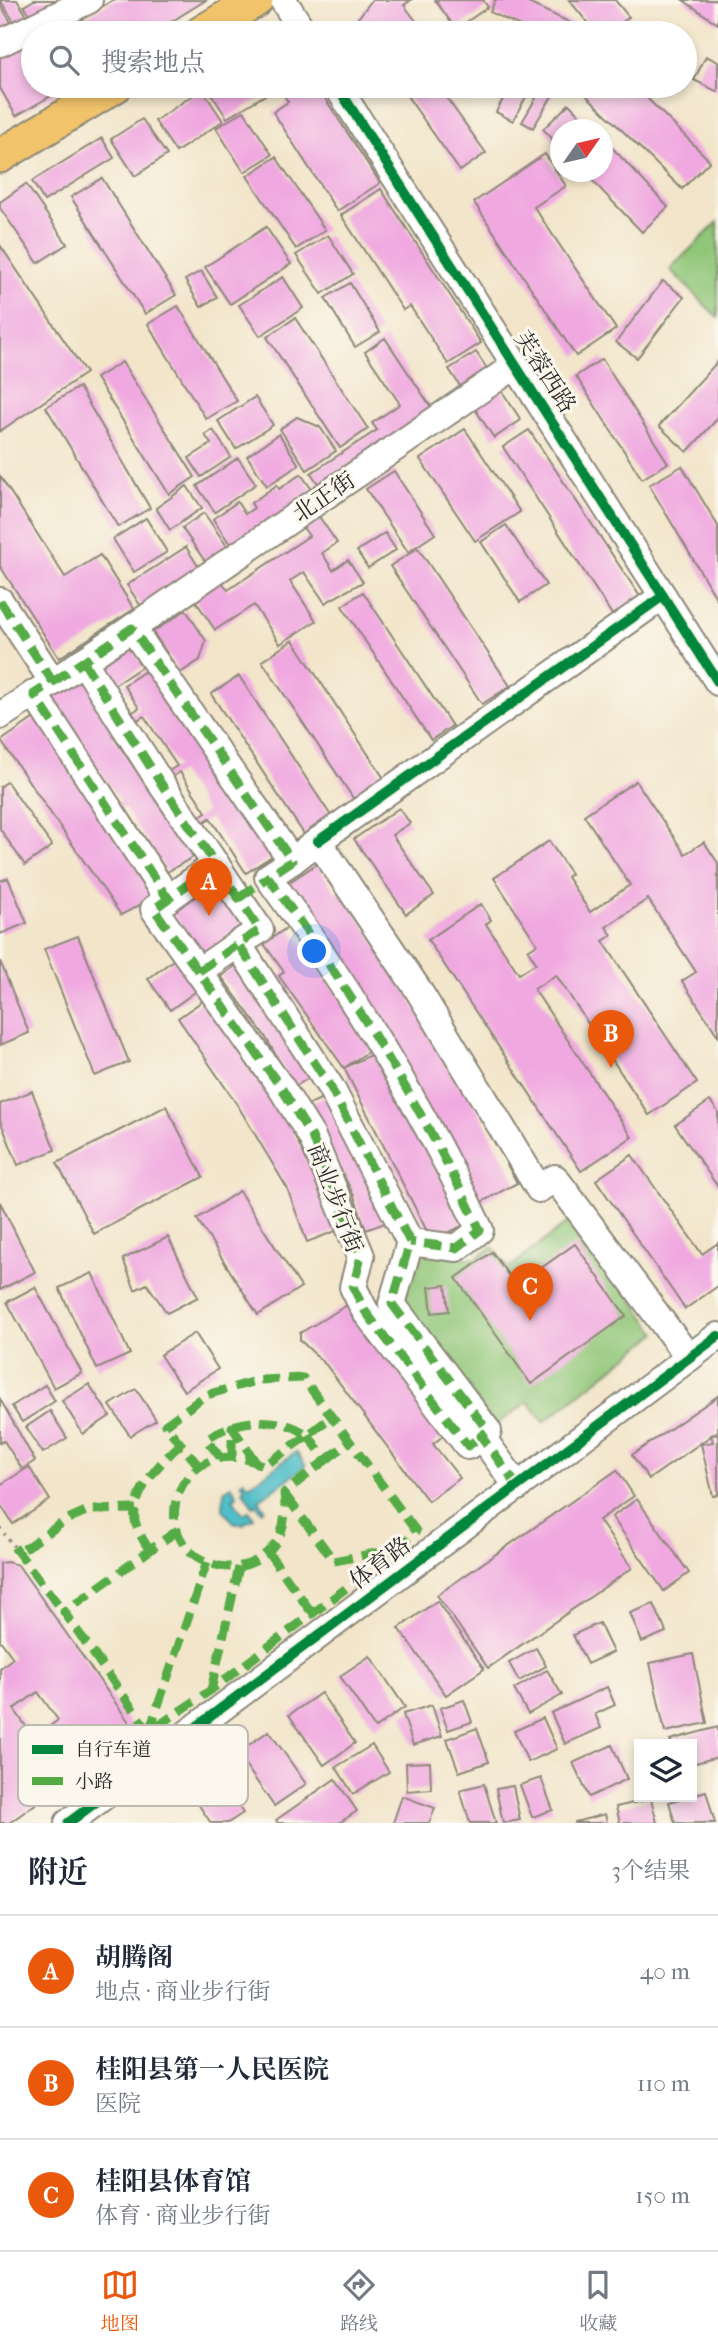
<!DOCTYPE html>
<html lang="zh">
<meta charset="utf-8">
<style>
:root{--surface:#fff;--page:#f2f2f3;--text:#1f2937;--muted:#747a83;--line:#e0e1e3;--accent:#ea580c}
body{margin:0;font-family:"IM FELL French Canon","Noto Serif SC",serif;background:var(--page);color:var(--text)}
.controls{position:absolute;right:21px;bottom:21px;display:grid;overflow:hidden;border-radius:0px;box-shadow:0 4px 10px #0003}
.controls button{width:63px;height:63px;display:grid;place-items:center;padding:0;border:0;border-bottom:2px solid var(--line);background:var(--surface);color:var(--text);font:35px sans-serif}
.compass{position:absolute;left:550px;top:119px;width:63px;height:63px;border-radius:50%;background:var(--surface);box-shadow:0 4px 10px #0003;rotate:56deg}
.you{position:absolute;left:315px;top:952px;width:24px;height:24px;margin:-18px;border:5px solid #fff;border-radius:50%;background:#1a73e8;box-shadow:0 0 0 10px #1a73e833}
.badge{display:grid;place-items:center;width:46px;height:46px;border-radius:50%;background:var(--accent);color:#fff;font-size:23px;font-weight:700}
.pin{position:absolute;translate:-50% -58px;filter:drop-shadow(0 2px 4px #0008)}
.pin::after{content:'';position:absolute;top:37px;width:24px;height:21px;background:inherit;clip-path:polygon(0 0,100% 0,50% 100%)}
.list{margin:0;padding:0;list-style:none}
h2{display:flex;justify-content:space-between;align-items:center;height:91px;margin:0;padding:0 28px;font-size:30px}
h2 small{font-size:23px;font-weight:400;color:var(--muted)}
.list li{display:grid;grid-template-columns:46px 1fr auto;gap:21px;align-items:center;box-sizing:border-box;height:112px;padding:0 28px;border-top:2px solid var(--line)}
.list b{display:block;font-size:26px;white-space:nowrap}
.list p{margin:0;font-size:23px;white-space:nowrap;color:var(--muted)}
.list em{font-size:23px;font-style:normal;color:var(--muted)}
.icon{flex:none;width:38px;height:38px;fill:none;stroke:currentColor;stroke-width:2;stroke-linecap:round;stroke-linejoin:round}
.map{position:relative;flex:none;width:718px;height:1823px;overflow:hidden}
.search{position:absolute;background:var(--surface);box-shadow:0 4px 10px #0003;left:21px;right:21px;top:21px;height:77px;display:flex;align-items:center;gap:18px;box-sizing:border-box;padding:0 24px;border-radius:38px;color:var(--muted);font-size:26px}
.sheet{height:427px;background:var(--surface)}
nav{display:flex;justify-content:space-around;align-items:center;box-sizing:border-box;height:98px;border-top:2px solid var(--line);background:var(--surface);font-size:19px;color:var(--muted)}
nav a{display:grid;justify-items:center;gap:4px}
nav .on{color:var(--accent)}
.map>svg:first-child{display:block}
</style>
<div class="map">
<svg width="718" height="1823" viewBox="0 0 718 1823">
<rect width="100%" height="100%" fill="#fbf7ec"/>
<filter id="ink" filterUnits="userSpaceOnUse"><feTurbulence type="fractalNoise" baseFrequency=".0143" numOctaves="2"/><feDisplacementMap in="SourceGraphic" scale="14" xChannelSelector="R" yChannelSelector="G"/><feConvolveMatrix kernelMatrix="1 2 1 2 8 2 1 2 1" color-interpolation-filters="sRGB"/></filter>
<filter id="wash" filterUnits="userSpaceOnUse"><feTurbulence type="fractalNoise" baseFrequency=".00686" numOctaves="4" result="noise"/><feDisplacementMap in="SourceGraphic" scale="28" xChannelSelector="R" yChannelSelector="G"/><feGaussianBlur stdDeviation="1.57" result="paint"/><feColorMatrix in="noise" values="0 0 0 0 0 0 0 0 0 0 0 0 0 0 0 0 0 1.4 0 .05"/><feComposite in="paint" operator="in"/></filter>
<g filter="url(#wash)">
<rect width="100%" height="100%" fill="#f2e5ca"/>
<g fill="#90c678" stroke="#5e7852" stroke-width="2">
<polygon points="718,222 718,318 670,269"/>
<polygon points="572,1219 657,1333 544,1422 528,1402 494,1426 402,1309 416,1250 475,1259 493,1247 509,1268"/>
</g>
<g fill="#51bfc8" stroke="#3e757a" stroke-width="2">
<polygon points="296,1452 306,1466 259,1500 265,1509 262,1511 256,1504 253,1506 243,1491 245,1489 241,1482 244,1480 249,1486"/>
<polygon points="231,1486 237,1495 233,1499 243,1514 249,1511 254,1518 243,1524 233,1522 223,1509 224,1491"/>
</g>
<g id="blocks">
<g fill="#f0a9e0" fill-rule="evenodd">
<polygon points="0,0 17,0 32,24 20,31"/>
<polygon points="34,0 70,0 34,22 24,6"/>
<polygon points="113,0 206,0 153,33 60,33"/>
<polygon points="372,0 411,0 404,5 425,33 363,33 355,22"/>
<polygon points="435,0 483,0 488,7 456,29"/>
<polygon points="495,0 522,0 588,31 535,33 490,12"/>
<polygon points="569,0 615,0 629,17 609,33 596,33"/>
<polygon points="683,0 718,0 718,24"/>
<polygon points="0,4 12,24 0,32"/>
<polygon points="33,37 33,86 68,86 16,116 0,88 0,56"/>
<polygon points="706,56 718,62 718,92 694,80"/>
<polygon points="213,86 273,86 275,89 227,118 208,89"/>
<polygon points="278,86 317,86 380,183 337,211 273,112 288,102"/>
<polygon points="400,86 438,86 486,153 460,171"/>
<polygon points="466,86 495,86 488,98"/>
<polygon points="510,86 532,86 513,121 496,112"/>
<polygon points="543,86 558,86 533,128 522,122"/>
<polygon points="595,86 635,86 710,161 682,189 586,95"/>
<polygon points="202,89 223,121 176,152 155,121"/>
<polygon points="569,104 594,130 560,130 560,147 543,129"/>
<polygon points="244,111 272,155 244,172 216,128"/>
<polygon points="142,119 167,155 135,176 111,139"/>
<polygon points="102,138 114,158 44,201 32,181"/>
<polygon points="603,138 668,207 642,232 584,172 603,172"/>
<polygon points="545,154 566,186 534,207 616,329 576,356 474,202"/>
<polygon points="276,157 325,230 296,249 247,176"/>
<polygon points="102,178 176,295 145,314 71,197"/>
<polygon points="26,184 67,244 38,263 0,208 0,202"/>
<polygon points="381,189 481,343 448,364 410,306 403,310 341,215"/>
<polygon points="266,227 291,264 230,304 205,267"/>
<polygon points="328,235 353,274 322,294 296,255"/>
<polygon points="0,245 86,373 0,431"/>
<polygon points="201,271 217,297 201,307 185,280"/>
<polygon points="283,277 303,308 260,336 239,305"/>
<polygon points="663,281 684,297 637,358 616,342"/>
<polygon points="350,283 380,332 355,347 325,298"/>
<polygon points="178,306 237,401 206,419 148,324"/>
<polygon points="295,318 368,429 340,448 267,337"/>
<polygon points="385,338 437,416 323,491 311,473 377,430 372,423 400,404 365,352"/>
<polygon points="476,352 521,420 494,438 449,369"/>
<polygon points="602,359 668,463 642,479 576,376"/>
<polygon points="718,361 718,418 687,452 659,426"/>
<polygon points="122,362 195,477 169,494 96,378"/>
<polygon points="79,387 150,508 118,527 46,407"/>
<polygon points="255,397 273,425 236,449 218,421"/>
<polygon points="297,417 320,427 336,451 307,470 280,429"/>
<polygon points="465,429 520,512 475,541 420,459"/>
<polygon points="213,430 231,457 201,477 189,458 211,444 205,435"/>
<polygon points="529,430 641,598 613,616 503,447"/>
<polygon points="279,434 299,465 267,486 247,456"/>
<polygon points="238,458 256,484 215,512 197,486"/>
<polygon points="682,466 718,526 718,601 649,485"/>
<polygon points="394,471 435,534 408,552 366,489"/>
<polygon points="301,474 317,497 236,553 213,519 237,502 245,514 254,508 251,503 277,485 279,489"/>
<polygon points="0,476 65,577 100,555 134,609 59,658 0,566"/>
<polygon points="187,486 202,508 170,530 156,508"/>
<polygon points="204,513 231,552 209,567 182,528"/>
<polygon points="318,515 337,543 322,553 333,570 348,560 363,582 325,603 304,572 290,581 316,621 280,644 254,605 215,630 193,597 220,579 228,590 309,536 302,526"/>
<polygon points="146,518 167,552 134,572 113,539"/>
<polygon points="506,525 546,585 520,602 481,542"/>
<polygon points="385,533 396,550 368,568 357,551"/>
<polygon points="186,547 203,574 144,611 127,585"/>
<polygon points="418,548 510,686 482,704 390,566"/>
<polygon points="363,592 452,726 431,740 342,606"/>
<polygon points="186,610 206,641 200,660 180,673 153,632"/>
<polygon points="293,640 389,786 359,807 262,661"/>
<polygon points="128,643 143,666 114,685 99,662"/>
<path d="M153,666L275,854L246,873L210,818L182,837L193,857L167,872L156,855L137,868L155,897L121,915L1,741L37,716L47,698L82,674L116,723L139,708L124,685ZM144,716L177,766L146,785L113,736ZM88,753L120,801L103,812ZM180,772L206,812L177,831L150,791ZM124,807L152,849L134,862L107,817Z"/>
<polygon points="239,676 335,822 308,840 211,694"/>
<polygon points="636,781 685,854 704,842 718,863 718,1036 682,981 696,972 648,899 606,927 612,935 603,941 697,1083 649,1115 556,975 534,989 632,1137 581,1171 428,940 481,904 491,920 486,924 519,974 536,963 528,950 537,944 494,878 549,841 571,874 567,877 590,912 630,885 584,815"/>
<polygon points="7,782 52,846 25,865 0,829 0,787"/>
<polygon points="399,808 410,823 392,835 434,895 406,914 354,839"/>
<polygon points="317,864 337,894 342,890 473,1101 517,1183 480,1203 285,885"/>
<polygon points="8,878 27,923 0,934 0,881"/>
<polygon points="216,878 247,923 201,955 170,909"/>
<polygon points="289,926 375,1047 344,1068 376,1052 464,1225 432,1241 344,1068 279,976 284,972 264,944"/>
<polygon points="78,936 129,1062 95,1076 44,949"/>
<polygon points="176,958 199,989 170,1010 148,979"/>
<polygon points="0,961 29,1033 0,1045"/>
<polygon points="238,964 312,1076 294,1087 265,1036 221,976"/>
<polygon points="207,998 287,1120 314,1175 336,1231 307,1242 287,1188 238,1106 178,1018"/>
<polygon points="32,1091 55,1150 18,1165 0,1120 0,1104"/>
<polygon points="326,1096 372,1189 385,1223 366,1230 354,1196 308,1105"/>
<polygon points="710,1101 718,1112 718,1187 675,1125"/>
<polygon points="166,1106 203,1177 94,1234 57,1163"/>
<polygon points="632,1155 702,1254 718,1243 718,1286 685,1309 596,1180"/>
<polygon points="239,1191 301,1287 258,1315 197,1219"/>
<polygon points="0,1202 35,1272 0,1290"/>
<polygon points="168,1237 198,1297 167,1313 147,1284 135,1290 123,1259"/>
<polygon points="575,1244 626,1316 531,1384 456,1278 492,1252 516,1286"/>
<polygon points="92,1273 130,1354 97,1369 59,1288"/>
<polygon points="446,1285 449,1311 432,1313 429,1287"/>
<polygon points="35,1287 82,1373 54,1388 7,1302"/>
<polygon points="361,1297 449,1431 433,1444 460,1478 428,1501 326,1365 300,1340 300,1333"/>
<polygon points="195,1333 218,1369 184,1391 160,1355"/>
<polygon points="89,1384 110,1416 83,1434 62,1401"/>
<polygon points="45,1385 55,1401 22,1422 12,1406"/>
<polygon points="136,1389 156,1420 130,1436 110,1405"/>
<polygon points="718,1396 718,1431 649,1479 632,1455"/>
<polygon points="0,1399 35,1461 22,1469 4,1441 0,1443"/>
<polygon points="50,1411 67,1438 43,1453 26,1427"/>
<polygon points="718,1434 718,1495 713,1496 701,1444 713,1442 711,1435"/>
<polygon points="29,1467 50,1500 13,1524 0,1504 0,1485"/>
<polygon points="617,1470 634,1496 599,1520 632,1568 488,1668 437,1595"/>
<polygon points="637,1499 689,1573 664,1591 612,1517"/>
<path d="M7,1562L18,1565L136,1732L9,1823H0V1668L13,1658L0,1640V1563ZM38,1692L58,1720L34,1738L14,1709Z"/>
<polygon points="437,1601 484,1669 446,1695 399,1628"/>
<polygon points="654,1604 666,1632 642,1642 630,1613"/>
<polygon points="599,1623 613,1652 587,1664 573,1635"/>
<polygon points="536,1648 546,1666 519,1681 509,1663"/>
<polygon points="693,1654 707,1723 665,1732 650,1663"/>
<polygon points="370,1656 405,1707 375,1728 340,1676"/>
<polygon points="547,1670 562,1695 528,1714 514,1689"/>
<polygon points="607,1687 615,1705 595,1714 601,1728 565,1744 551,1713"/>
<polygon points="321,1693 355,1743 324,1765 289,1715"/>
<polygon points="464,1700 472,1722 448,1730 440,1708"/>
<polygon points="432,1705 442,1736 413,1745 403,1714"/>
<polygon points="543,1718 557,1749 528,1762 514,1731"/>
<polygon points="718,1727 718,1757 692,1764 692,1744 672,1744 670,1740"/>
<polygon points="477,1728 489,1762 459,1772 447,1739"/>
<polygon points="269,1731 306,1784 274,1806 237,1753"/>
<polygon points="372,1745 389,1772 353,1794 336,1767"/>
<polygon points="612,1745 627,1779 589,1797 573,1763"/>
<polygon points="430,1762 431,1789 407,1791 406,1763"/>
<polygon points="213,1771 243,1813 228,1823 211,1823 188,1789"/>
<polygon points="541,1778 553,1810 532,1817 520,1785"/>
<polygon points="335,1779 357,1811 339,1823 278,1823 276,1820"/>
<polygon points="484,1784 496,1823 470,1823 460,1790"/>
<polygon points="513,1786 520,1820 503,1823 496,1789"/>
<polygon points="706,1791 715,1823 675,1823 669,1802"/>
<polygon points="402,1796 435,1808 429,1823 393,1823"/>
<polygon points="651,1799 657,1823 620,1823 616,1807"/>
<polygon points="605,1814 607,1823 575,1823 575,1822"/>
</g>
</g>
</g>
<g filter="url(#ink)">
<use href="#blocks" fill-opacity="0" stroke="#8e887a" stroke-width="2"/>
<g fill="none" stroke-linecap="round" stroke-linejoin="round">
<defs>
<g id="minor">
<polyline points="283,0 304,33"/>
<polyline points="0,43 89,0"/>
<polyline points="337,86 718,682"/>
<polyline points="0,601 53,682 34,694 168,899"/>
<polyline points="132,628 516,365"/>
<polyline points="83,661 160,782 260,930 238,944 331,1088 410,1242 392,1304 488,1431 481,1436 518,1487"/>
<path d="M53,682L132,628L292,861L268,877C349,988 421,1105 480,1230L457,1248L410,1242"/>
<polyline points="0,716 34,694"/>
<polyline points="318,841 663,596"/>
<polyline points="292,861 318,841 417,988 539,1189 555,1178 689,1358"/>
<polyline points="216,864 154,909 282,1089 312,1137 361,1256 353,1287 365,1311 468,1446 481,1436"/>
<polyline points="199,971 238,944"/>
<polyline points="68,1823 718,1336"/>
</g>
<g id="major">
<polyline points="201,33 256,0"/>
<polyline points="0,156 115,86"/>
</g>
</defs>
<use href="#minor" stroke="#8e887a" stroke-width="30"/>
<use href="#major" stroke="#8e887a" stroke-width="37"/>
<polyline stroke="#8e887a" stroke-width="3.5" stroke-dasharray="2 5" stroke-linecap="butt" points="0,1528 14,1547"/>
<use href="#minor" stroke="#fff" stroke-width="26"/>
<use href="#major" stroke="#f1c36a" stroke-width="33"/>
<g stroke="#54ab44" stroke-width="9" stroke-dasharray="18 9" stroke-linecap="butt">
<polyline points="0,601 53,682 34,694 168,899"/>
<polyline points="83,661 160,782 260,930 238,944 331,1088 410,1242 392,1304 488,1431 481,1436 518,1487"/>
<path d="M53,682L132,628L292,861L268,877C349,988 421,1105 480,1230L457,1248L410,1242"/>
<polyline points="216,864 154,909 282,1089 312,1137 361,1256 353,1287 365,1311 468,1446 481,1436"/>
<polyline points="239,898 268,877"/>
<polyline points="199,971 238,944"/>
<path d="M308,1435L326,1460L284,1493C287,1518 284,1540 263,1556C249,1567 230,1570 212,1564C139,1540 181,1425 264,1466Z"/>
<polyline points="232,1456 232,1427 255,1461"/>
<path d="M220,1457L206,1439C235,1419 278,1414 308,1435L331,1417"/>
<polyline points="326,1460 350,1442"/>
<polyline points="286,1496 334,1561 396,1549"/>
<polyline points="178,1530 64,1612 149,1732 211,1690 398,1549 416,1531 303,1378 259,1380 206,1395 165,1425 198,1465"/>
<polyline points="14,1547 64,1612"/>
<polyline points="24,1549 68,1519 88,1510 136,1509"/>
<path d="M150,1551C144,1541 137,1531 135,1520C131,1493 162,1460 181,1444"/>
<polyline points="268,1552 312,1613"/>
<polyline points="211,1690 239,1567"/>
<polyline points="149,1732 207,1562"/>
</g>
<defs>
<g id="cycleway">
<polyline points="337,86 718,682"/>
<polyline points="318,841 663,596"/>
<polyline points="68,1823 718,1336"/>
</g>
</defs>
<use href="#cycleway" stroke="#fbf7ec" stroke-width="15"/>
<use href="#cycleway" stroke="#00873e" stroke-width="10"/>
</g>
</g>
<g text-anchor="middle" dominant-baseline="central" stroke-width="6" stroke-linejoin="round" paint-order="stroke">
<g font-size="23" fill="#2b2b2b" stroke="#fbf7ec">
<text transform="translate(545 372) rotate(57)">芙蓉西路</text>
<text transform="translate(324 497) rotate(-34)">北正街</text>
<text transform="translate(335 1198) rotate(69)">商业步行街</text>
<text transform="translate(380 1563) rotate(-37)">体育路</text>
</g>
</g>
<rect x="18" y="1725" width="230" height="81" rx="10" fill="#fbf7ec" stroke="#bdbab2" stroke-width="2"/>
<rect x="32" y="1745" width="31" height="9" fill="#00873e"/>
<rect x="32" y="1777" width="31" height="8" fill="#54ab44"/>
<g font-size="19" fill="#2b2b2b">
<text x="75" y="1756">自行车道</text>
<text x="75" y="1788">小路</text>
</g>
</svg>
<div class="controls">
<button><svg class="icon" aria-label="layers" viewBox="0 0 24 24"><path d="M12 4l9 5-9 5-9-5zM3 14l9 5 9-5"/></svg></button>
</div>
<svg class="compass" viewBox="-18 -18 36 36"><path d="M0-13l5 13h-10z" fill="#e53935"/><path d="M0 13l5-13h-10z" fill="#747a83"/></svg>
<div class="you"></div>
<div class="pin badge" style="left:209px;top:916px">A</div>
<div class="pin badge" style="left:611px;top:1068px">B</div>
<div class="pin badge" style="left:530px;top:1321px">C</div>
<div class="search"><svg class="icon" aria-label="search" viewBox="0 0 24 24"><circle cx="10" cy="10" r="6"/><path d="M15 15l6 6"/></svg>搜索地点</div>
</div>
<section class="sheet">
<h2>附近<small>3个结果</small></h2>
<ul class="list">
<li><span class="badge">A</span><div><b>胡腾阁</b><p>地点 · 商业步行街</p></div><em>40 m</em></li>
<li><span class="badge">B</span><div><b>桂阳县第一人民医院</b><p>医院</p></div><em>110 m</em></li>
<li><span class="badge">C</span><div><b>桂阳县体育馆</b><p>体育 · 商业步行街</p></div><em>150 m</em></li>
</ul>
</section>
<nav>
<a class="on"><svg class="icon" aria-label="map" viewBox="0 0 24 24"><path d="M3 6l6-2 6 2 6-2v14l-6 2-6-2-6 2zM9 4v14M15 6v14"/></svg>地图</a>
<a><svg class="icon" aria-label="directions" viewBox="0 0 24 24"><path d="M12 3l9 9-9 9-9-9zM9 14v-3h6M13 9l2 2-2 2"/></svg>路线</a>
<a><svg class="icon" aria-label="saved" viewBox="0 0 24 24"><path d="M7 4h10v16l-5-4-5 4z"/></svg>收藏</a>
</nav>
